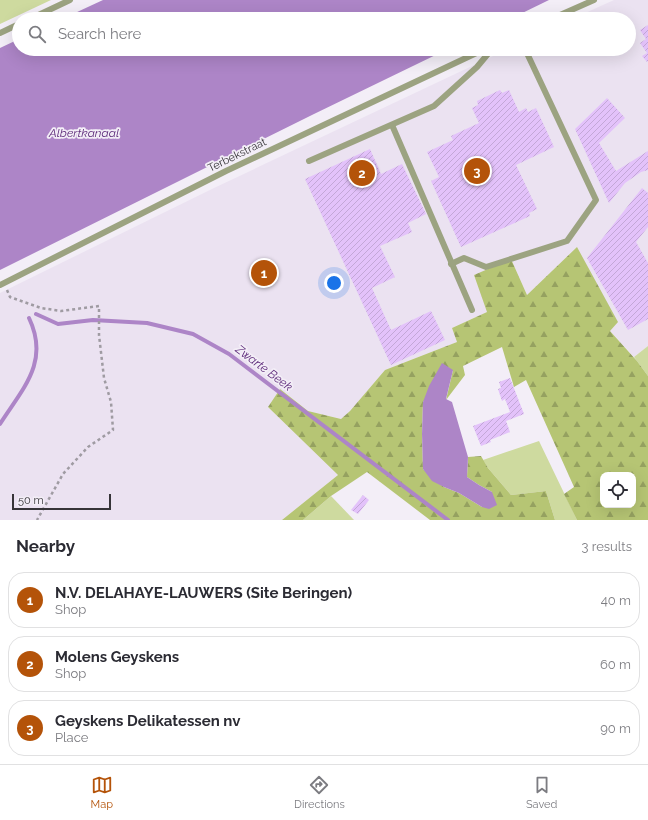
<!DOCTYPE html>
<style>
:root{--surface:#fff;--page:#f2f2f3;--text:#2b2b33;--muted:#7c7c81;--line:#e1e1e2;--accent:#b45309}
body{margin:0;font-family:Raleway,sans-serif;background:var(--page);color:var(--text)}
.controls{position:absolute;right:12px;bottom:12px;display:grid;overflow:hidden;border-radius:8px;box-shadow:0 4px 16px #0002}
.controls button{width:36px;height:36px;display:grid;place-items:center;padding:0;border:0;border-bottom:1px solid var(--line);background:var(--surface);color:var(--text);font:20px sans-serif}
.scale{position:absolute;left:12px;bottom:10px;width:99px;box-sizing:border-box;padding-left:4px;border:2px solid #363438;border-top:0;font-size:11px;line-height:14px;white-space:nowrap;color:#363438;-webkit-text-stroke:3px #f3eef7;paint-order:stroke}
.you{position:absolute;left:334px;top:283px;width:14px;height:14px;margin:-10px;border:3px solid #fff;border-radius:50%;background:#1a73e8;box-shadow:0 0 0 6px #1a73e833}
.badge{display:grid;place-items:center;width:26px;height:26px;border-radius:50%;background:var(--accent);color:#fff;font-size:13px;font-weight:700}
.pin{position:absolute;translate:-50% -50%;border:2px solid #fff;box-shadow:0 1px 4px #0006}
.list{margin:0;padding:0;list-style:none}
h2{display:flex;justify-content:space-between;align-items:center;height:52px;margin:0;padding:0 16px;font-size:17px}
h2 small{font-size:13px;font-weight:400;color:var(--muted)}
.list li{display:grid;grid-template-columns:26px 1fr auto;gap:12px;align-items:center;box-sizing:border-box;height:56px;margin:0 8px 8px;padding:0 8px;border:1px solid var(--line);border-radius:16px}
.list b{display:block;font-size:15px;white-space:nowrap}
.list p{margin:0;font-size:13px;white-space:nowrap;color:var(--muted)}
.list em{font-size:13px;font-style:normal;color:var(--muted)}
.icon{flex:none;width:22px;height:22px;fill:none;stroke:currentColor;stroke-width:2;stroke-linecap:round;stroke-linejoin:round}
.map{position:relative;flex:none;width:648px;height:520px;overflow:hidden}
.search{position:absolute;background:var(--surface);box-shadow:0 4px 16px #0002;left:12px;right:12px;top:12px;height:44px;display:flex;align-items:center;gap:10px;box-sizing:border-box;padding:0 14px;border-radius:22px;color:var(--muted);font-size:15px}
.sheet{height:244px;background:var(--surface)}
nav{display:flex;justify-content:space-around;align-items:center;box-sizing:border-box;height:56px;border-top:1px solid var(--line);background:var(--surface);font-size:11px;color:var(--muted)}
nav a{display:grid;justify-items:center;gap:2px}
nav .on{color:var(--accent)}
.map>svg:first-child{display:block}
</style>
<div class="map">
<svg width="648" height="520" viewBox="0 0 648 520">
<defs>
<pattern id="forest-firs" width="22" height="20" patternUnits="userSpaceOnUse"><rect width="22" height="20" fill="#b6c574"/><path d="M5 1l3.5 6h-7zM16 11l3.5 6h-7z" fill="#95a160"/></pattern>
<pattern id="building-hatch" width="6" height="6" patternUnits="userSpaceOnUse"><rect width="6" height="6" fill="#e3c2fa"/><path d="M-1 1l2-2M0 6l6-6M5 7l2-2" fill="none" stroke="#c3a7d7"/></pattern>
</defs>
<rect width="100%" height="100%" fill="#f3eef7"/>
<polygon fill="#ebe2f1" points="614,0 648,0 648,346 634,357 610,331 576,248 527,295 511,259 487,312 452,328 457,342 385,370 350,411 341,419 308,411 280,389 268,407 338,475 282,520 0,520 0,293 214,188 508,49 629,49 629,19 572,19"/>
<g fill="#ceda9f">
<polygon points="0,0 51,0 0,24"/>
<polygon points="648,346 648,376 634,357"/>
<polygon points="539,441 577,520 555,520 546,491 511,495 488,468 483,460"/>
<polygon points="331,496 354,520 303,520"/>
</g>
<path fill="url(#forest-firs)" fill-rule="evenodd" d="M577,247L618,322L610,331L637,361L648,376V520H577L564,494L574,487L526,380L514,387L502,347L463,366L465,375L446,400L453,370L423,402L422,434L423,469L444,487L459,493L482,507L492,492L479,485L467,477L468,457L481,456L488,468L511,495L546,491L555,520H430L367,472L331,496L303,520H282L338,475L268,407L280,389L308,411L341,419L350,411L385,370L457,342L452,328L487,312L474,275L511,259L527,295ZM603,475H633V505H603Z"/>
<g fill="#ad85c7">
<polygon points="103,0 549,0 510,19 62,19"/>
<polygon points="19,39 19,49 448,49 314,114 0,270 0,48"/>
<polygon points="442,363 453,370 446,399 452,402 468,457 467,477 479,485 492,492 497,505 489,509 482,507 459,493 444,487 432,481 423,469 422,434 423,402 429,386"/>
</g>
<g fill="none" stroke-linecap="round" stroke-linejoin="round">
<g stroke="#ad85c7" stroke-width="4">
<polyline points="36,314 58,324 93,320 147,323 193,334 229,354 448,520"/>
<path d="M0,424C23,388 50,362 29,318"/>
</g>
</g>
<g fill="url(#building-hatch)">
<polygon points="648,25 648,61 647,62 642,56 647,53 640,43 646,39 640,30"/>
<polygon points="500,90 502,93 509,90 519,112 526,108 528,112 536,108 554,147 516,165 537,209 529,213 530,216 461,247 431,181 439,177 427,152 453,140 451,136 479,123 472,108 478,105 477,101"/>
<polygon points="607,98 625,118 599,143 616,171 648,151 648,170 641,172 625,183 609,203 575,129"/>
<polygon points="370,149 381,174 402,164 426,214 408,223 412,232 380,246 395,277 372,288 391,330 431,311 445,340 391,365 305,179"/>
<polygon points="642,188 648,193 648,227 636,242 648,263 648,319 628,330 587,258"/>
<polygon points="510,378 524,414 506,421 510,432 490,440 491,442 481,446 473,426 510,412 505,399 502,401 498,389 501,388 499,382"/>
<polygon points="363,495 369,500 358,514 351,510"/>
</g>
<g fill="none" stroke-linecap="round" stroke-linejoin="round">
<polyline stroke="#9f9ba2" stroke-width="2.5" stroke-dasharray="3 3" stroke-linecap="butt" points="7,290 10,297 41,308 61,311 99,306 99,335 104,378 111,402 113,430 88,447 63,474 37,520"/>
<g stroke="#9ca381" stroke-width="6">
<polyline points="30,19 70,0"/>
<polyline points="551,19 594,0"/>
<polyline points="0,33 19,24"/>
<polyline points="392,125 472,310"/>
<polyline points="309,161 434,106 477,67 492,49"/>
<polyline points="451,264 464,258 486,267 567,241 596,200 525,49"/>
<polyline points="0,285 226,171 485,49"/>
</g>
</g>
<g text-anchor="middle" dominant-baseline="central" stroke-width="3.5" stroke-linejoin="round" paint-order="stroke">
<g font-size="11" fill="#363438" stroke="#f3eef7">
<text transform="translate(237 155) rotate(-26)">Terbekstraat</text>
</g>
<g font-size="12" font-style="italic" fill="#5d2a7a" stroke="#f3eef7">
<text x="84" y="133">Albertkanaal</text>
<text transform="translate(264 368) rotate(37)">Zwarte Beek</text>
</g>
</g>
</svg>
<div class="controls">
<button><svg class="icon" aria-label="locate" viewBox="0 0 24 24"><circle cx="12" cy="12" r="6"/><path d="M12 2v4M12 18v4M2 12h4M18 12h4"/></svg></button>
</div>
<div class="scale">50 m</div>
<div class="you"></div>
<div class="pin badge" style="left:264px;top:273px">1</div>
<div class="pin badge" style="left:362px;top:173px">2</div>
<div class="pin badge" style="left:477px;top:171px">3</div>
<div class="search"><svg class="icon" aria-label="search" viewBox="0 0 24 24"><circle cx="10" cy="10" r="6"/><path d="M15 15l6 6"/></svg>Search here</div>
</div>
<section class="sheet">
<h2>Nearby<small>3 results</small></h2>
<ul class="list">
<li><span class="badge">1</span><div><b>N.V. DELAHAYE-LAUWERS (Site Beringen)</b><p>Shop</p></div><em>40 m</em></li>
<li><span class="badge">2</span><div><b>Molens Geyskens</b><p>Shop</p></div><em>60 m</em></li>
<li><span class="badge">3</span><div><b>Geyskens Delikatessen nv</b><p>Place</p></div><em>90 m</em></li>
</ul>
</section>
<nav>
<a class="on"><svg class="icon" aria-label="map" viewBox="0 0 24 24"><path d="M3 6l6-2 6 2 6-2v14l-6 2-6-2-6 2zM9 4v14M15 6v14"/></svg>Map</a>
<a><svg class="icon" aria-label="directions" viewBox="0 0 24 24"><path d="M12 3l9 9-9 9-9-9zM9 14v-3h6M13 9l2 2-2 2"/></svg>Directions</a>
<a><svg class="icon" aria-label="saved" viewBox="0 0 24 24"><path d="M7 4h10v16l-5-4-5 4z"/></svg>Saved</a>
</nav>
